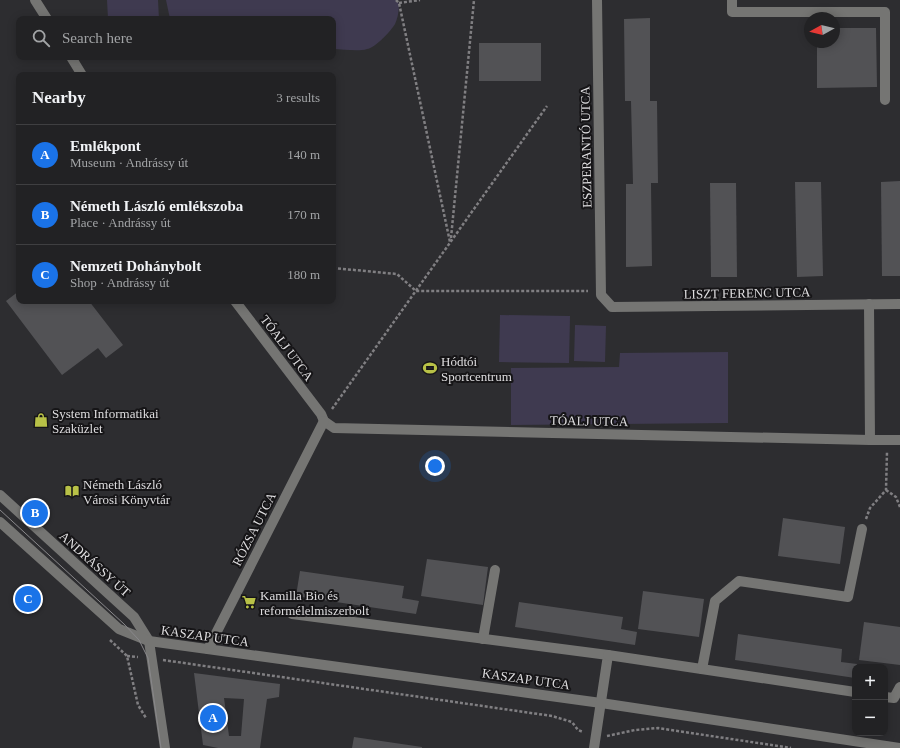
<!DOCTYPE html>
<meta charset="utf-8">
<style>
:root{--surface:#222224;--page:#2e2f31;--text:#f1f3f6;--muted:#a2a4a6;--line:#3f3f41;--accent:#1a73e8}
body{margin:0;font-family:"Times New Roman",serif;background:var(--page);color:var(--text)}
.controls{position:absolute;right:12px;bottom:12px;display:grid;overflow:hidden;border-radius:8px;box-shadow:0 2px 10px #0003}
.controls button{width:36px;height:36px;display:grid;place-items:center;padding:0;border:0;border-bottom:1px solid var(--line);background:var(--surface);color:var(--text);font:20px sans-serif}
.compass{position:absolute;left:804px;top:12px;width:36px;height:36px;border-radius:50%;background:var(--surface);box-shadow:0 2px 10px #0003;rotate:262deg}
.you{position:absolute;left:435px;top:466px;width:14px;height:14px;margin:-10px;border:3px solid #fff;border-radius:50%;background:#1a73e8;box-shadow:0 0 0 6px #1a73e833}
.badge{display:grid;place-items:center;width:26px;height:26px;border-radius:50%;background:var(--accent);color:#fff;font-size:13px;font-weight:700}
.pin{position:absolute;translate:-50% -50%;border:2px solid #fff;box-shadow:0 1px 4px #0006}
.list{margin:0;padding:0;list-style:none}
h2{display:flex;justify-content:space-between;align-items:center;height:52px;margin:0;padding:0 16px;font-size:17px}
h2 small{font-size:13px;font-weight:400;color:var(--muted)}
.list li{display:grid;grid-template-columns:26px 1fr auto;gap:12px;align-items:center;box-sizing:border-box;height:60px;padding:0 16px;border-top:1px solid var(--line)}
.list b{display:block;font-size:15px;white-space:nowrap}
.list p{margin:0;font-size:13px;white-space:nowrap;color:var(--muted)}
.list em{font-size:13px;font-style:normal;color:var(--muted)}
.icon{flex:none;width:22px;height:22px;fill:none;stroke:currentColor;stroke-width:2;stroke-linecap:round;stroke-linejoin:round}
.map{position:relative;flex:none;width:900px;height:748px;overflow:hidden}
.search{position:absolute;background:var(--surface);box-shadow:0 2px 10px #0003;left:16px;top:16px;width:320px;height:44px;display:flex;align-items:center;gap:10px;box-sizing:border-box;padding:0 14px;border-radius:8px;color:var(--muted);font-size:15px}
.panel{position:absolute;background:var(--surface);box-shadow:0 2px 10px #0003;left:16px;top:72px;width:320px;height:232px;border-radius:8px}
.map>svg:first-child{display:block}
</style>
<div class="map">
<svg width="900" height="748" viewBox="0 0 900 748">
<rect width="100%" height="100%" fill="#2d2d30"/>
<g fill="#3f3a50">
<polygon points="107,0 158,0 159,19 108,19"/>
<path d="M166,0H398C400,7 398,18 395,24C391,31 375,48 367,49C358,52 343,49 333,49V19H170Z"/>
<polygon points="500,315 570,316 569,363 499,362"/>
<polygon points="575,325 606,326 605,362 574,361"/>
<polygon points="728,352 728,423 511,425 511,368 619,367 620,353"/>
</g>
<g fill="#525255" fill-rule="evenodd">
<polygon points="650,18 650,101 657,101 658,183 651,183 652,266 626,267 626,184 633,184 631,101 625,101 624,19"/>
<polygon points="834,28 876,28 877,87 817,88 817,42 834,42"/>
<rect x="479" y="43" width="62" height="38"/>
<polygon points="900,181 900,276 882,276 881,182"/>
<polygon points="795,182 821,182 823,276 797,277"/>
<polygon points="710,183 736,183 737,277 711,277"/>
<polygon points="19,291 19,301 89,301 123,345 106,358 98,348 62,375 6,301"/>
<polygon points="783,518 845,527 840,564 778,556"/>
<polygon points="427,559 488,567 483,605 421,596"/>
<polygon points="300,571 404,586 402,598 419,601 416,614 296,596"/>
<polygon points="643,591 704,599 699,637 638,629"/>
<polygon points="519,602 623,617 621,629 637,632 635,645 515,627"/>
<polygon points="864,622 900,627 900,665 859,660"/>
<polygon points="738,634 842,649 841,662 857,664 857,667 855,667 855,678 735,660"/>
<path d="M194,673L280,684L279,697L267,699L260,748H218L203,745ZM224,698L244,699L241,736H229Z"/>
<polygon points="354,737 422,747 422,748 352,748"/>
</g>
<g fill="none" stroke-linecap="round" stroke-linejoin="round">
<g stroke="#807f82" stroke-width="2.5" stroke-dasharray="3 2" stroke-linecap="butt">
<polyline points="396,0 399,3 450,242"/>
<polyline points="399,3 420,0"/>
<polyline points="451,238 474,0"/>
<polyline points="333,268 397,274 416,291 588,291"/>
<polyline points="332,409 547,106"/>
<polyline points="886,490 896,497 900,507"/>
<polyline points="866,519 870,508 886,490 887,452"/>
<polyline points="110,640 127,656 138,705 146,718"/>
<polyline points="127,656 138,657"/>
<polyline points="163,660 552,716 572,722 578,730 583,732"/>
<polyline points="607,736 635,730 658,728 791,748"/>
</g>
<g stroke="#757573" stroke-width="10">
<polyline points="35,0 47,19"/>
<polyline points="597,0 601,295 612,307 900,304"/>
<polyline points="732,0 732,12 885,12 885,100"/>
<polyline points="71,57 82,75"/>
<polyline points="235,301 321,414 324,421 334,428 870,440 869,304"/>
<polyline points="870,440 900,440"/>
<polyline points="0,495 134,617 149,641 165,748"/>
<polyline points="0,522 119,629 149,641 601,703 900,748"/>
<polyline points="292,614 608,655 594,748"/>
<polyline points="483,639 495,570"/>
<polyline points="208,649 324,421"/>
<polyline points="608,655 855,692"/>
<polyline points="702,669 715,601 739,581 848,597 862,529"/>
<polyline points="885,697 894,698 900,687"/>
</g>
<polyline stroke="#89888b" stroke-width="1" points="0,510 124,624 139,640 148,658 161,748"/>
</g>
<defs>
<symbol id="stadium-bare" viewBox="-9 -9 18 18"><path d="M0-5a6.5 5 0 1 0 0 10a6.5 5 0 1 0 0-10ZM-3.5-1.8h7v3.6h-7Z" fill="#b8c147" stroke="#161517" stroke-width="2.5" paint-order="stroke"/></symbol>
<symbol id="shop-bare" viewBox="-9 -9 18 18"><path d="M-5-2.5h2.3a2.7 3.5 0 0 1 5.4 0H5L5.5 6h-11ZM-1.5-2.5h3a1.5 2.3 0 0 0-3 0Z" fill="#b8c147" stroke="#161517" stroke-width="2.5" paint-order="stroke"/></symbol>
<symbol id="library-bare" viewBox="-9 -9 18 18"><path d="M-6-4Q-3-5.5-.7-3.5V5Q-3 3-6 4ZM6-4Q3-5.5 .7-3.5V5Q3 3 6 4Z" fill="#b8c147" stroke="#161517" stroke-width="2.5" paint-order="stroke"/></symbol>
<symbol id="supermarket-bare" viewBox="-9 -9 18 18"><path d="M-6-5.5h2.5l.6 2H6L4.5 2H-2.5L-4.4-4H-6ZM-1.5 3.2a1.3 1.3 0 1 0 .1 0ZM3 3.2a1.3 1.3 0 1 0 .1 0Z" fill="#b8c147" stroke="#161517" stroke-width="2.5" paint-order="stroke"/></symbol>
</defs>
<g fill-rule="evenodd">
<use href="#stadium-bare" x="420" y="358" width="20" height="20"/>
<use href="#shop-bare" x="31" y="410" width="20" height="20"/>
<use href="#library-bare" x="62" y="481" width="20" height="20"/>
<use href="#supermarket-bare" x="239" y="592" width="20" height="20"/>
</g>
<g text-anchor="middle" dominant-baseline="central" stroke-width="4" stroke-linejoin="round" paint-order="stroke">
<g font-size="13" fill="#dfdee0" stroke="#161517">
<text transform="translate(586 147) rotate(-91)">ESZPERANTÓ UTCA</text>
<text transform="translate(747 293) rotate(-1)">LISZT FERENC UTCA</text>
<text transform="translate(287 348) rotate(53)">TÓALJ UTCA</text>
<text transform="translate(589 421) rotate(1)">TÓALJ UTCA</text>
<text transform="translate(254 529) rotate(-63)">RÓZSA UTCA</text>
<text transform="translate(95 564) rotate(42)">ANDRÁSSY ÚT</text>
<text transform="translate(205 636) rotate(8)">KASZAP UTCA</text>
<text transform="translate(526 679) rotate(8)">KASZAP UTCA</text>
</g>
<g font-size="13" fill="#dfdee0" stroke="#161517" text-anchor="start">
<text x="441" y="361">Hódtói<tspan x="441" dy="15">Sportcentrum</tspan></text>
<text x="52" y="413">System Informatikai<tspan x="52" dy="15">Szaküzlet</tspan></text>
<text x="83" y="484">Németh László<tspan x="83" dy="15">Városi Könyvtár</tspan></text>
<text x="260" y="595">Kamilla Bio és<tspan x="260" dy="15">reformélelmiszerbolt</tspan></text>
</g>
</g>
</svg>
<div class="controls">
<button>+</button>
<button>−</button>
</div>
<svg class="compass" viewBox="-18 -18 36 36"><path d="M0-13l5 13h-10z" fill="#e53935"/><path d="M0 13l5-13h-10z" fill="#a2a4a6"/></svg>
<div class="you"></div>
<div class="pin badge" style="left:213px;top:718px">A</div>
<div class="pin badge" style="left:35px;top:513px">B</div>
<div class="pin badge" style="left:28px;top:599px">C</div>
<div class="search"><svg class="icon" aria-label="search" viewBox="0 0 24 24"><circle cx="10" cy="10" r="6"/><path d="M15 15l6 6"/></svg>Search here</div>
<section class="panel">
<h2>Nearby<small>3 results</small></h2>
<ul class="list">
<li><span class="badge">A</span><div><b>Emlékpont</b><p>Museum · Andrássy út</p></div><em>140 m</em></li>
<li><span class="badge">B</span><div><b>Németh László emlékszoba</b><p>Place · Andrássy út</p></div><em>170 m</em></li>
<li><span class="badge">C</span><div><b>Nemzeti Dohánybolt</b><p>Shop · Andrássy út</p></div><em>180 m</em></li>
</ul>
</section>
</div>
